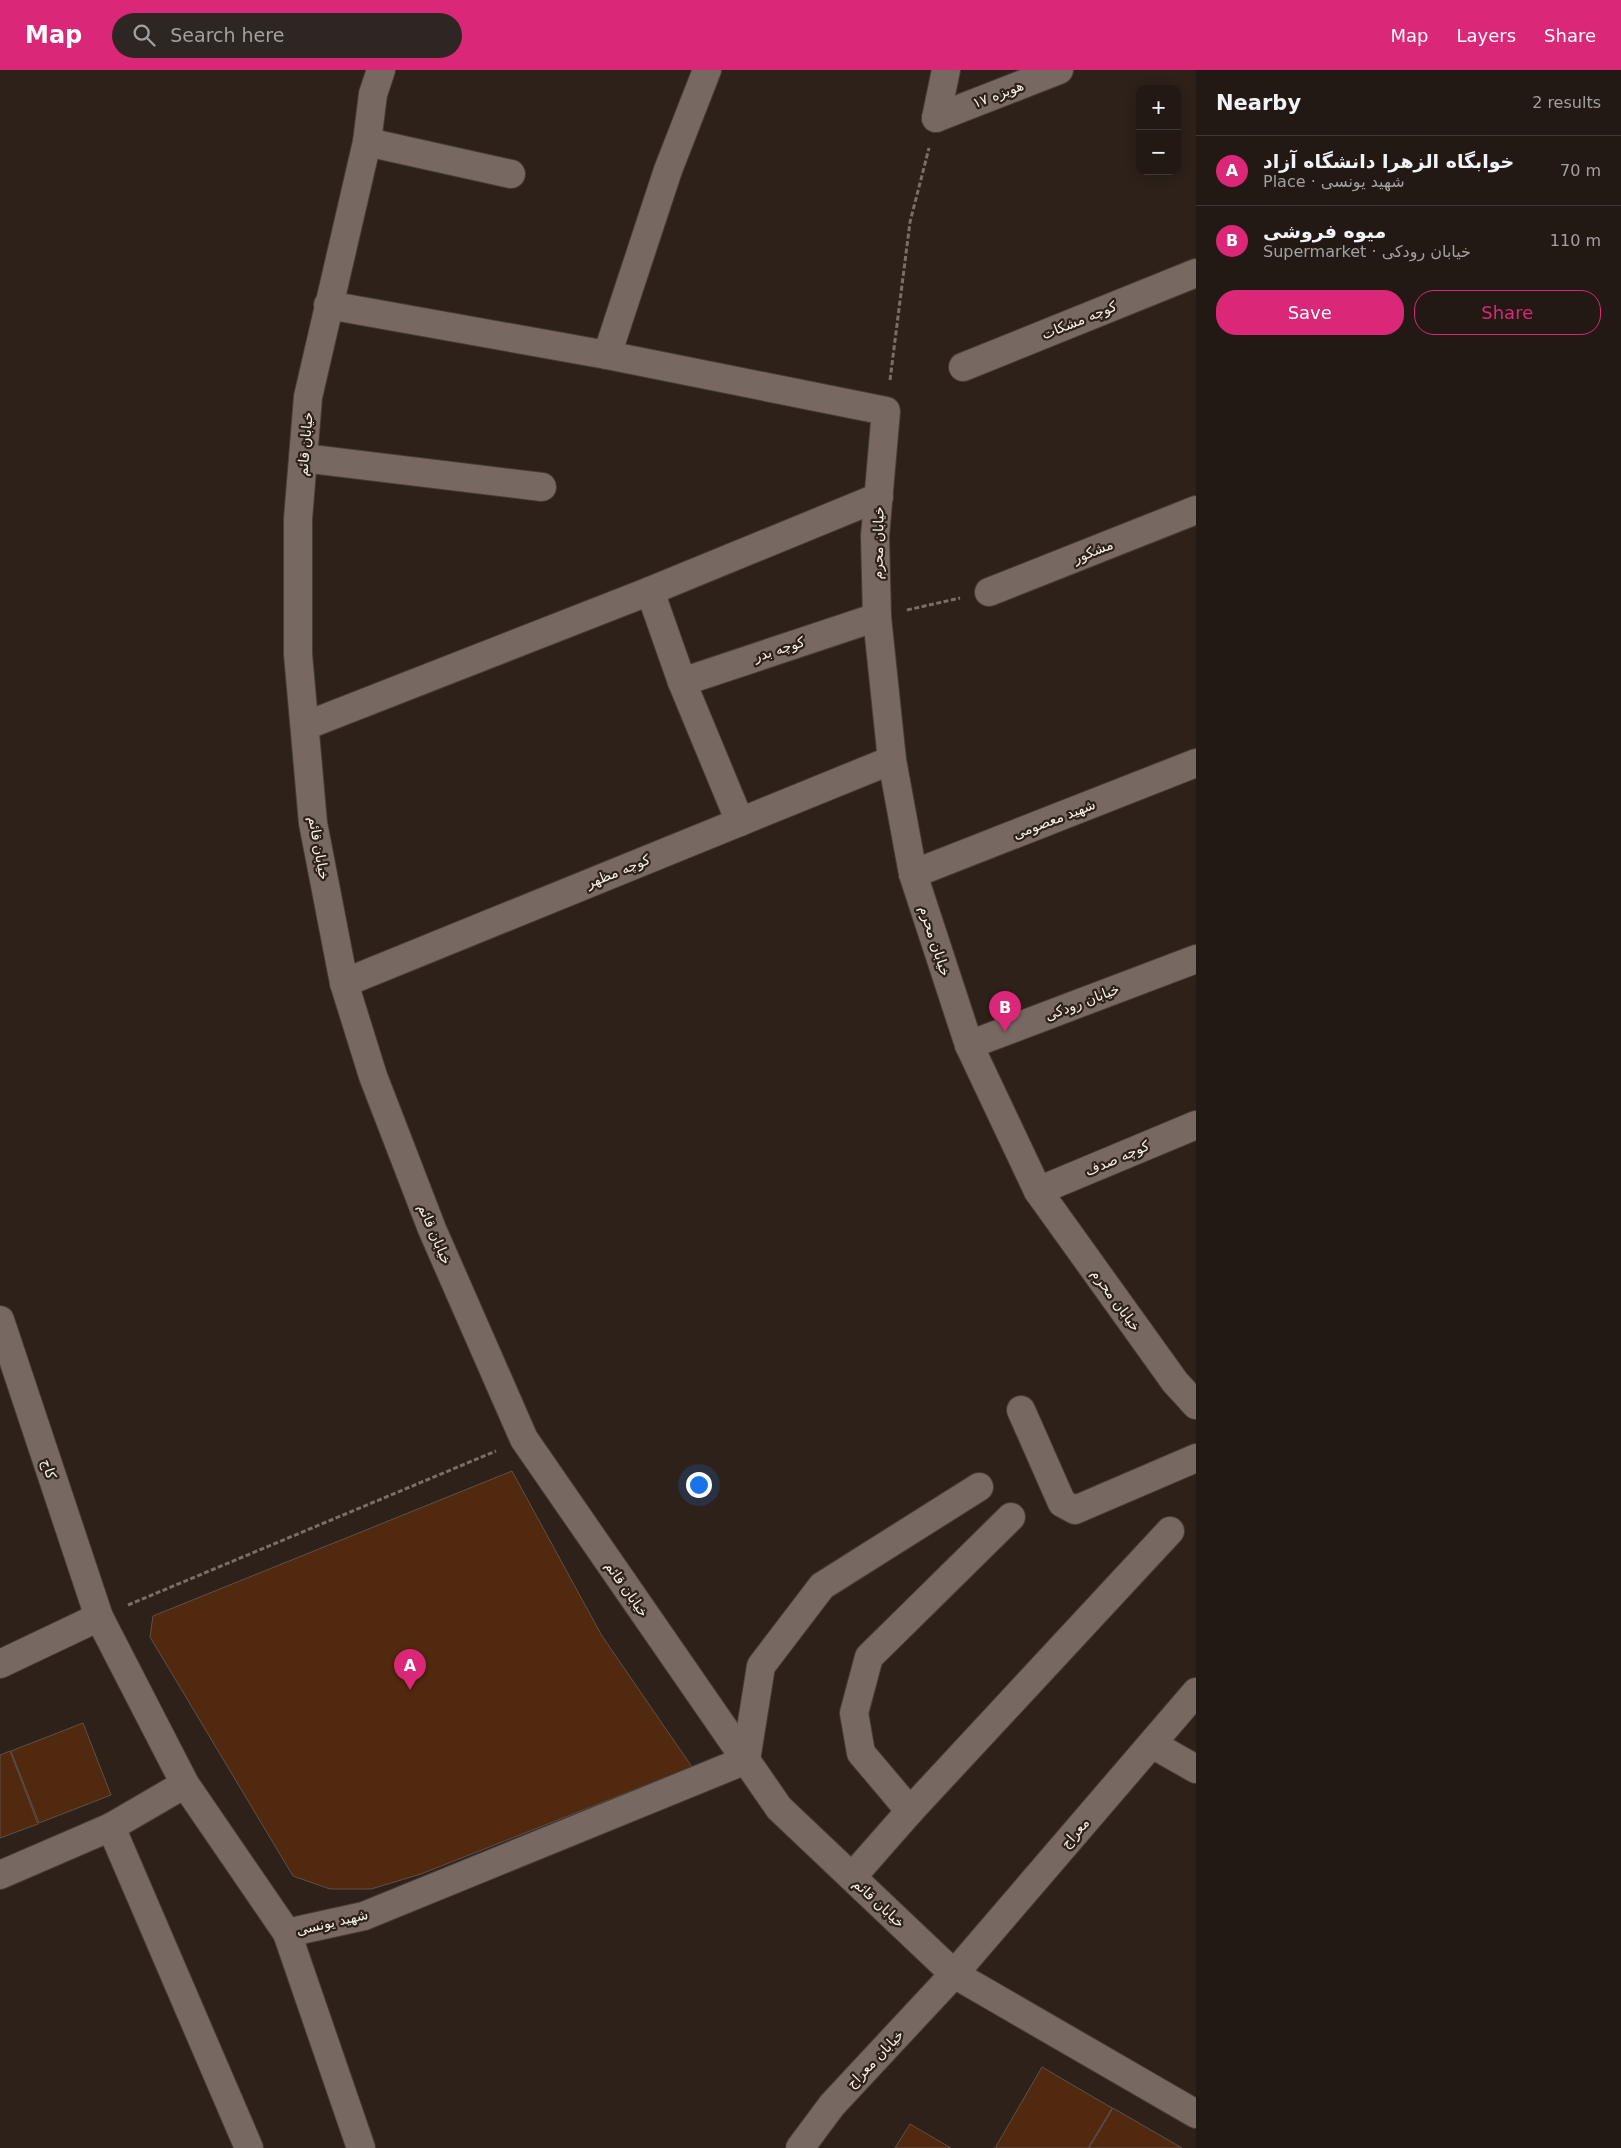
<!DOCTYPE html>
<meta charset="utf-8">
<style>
:root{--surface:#221914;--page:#2e2622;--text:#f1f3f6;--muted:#a2a0a0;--line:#3f3834;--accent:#db2777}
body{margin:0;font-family:"DejaVu Sans",Cairo,sans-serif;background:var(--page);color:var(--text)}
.controls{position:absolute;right:15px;top:15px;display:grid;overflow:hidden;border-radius:10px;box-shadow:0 2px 12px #0003}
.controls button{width:45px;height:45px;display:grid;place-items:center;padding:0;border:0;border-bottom:1px solid var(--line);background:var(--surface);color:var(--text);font:25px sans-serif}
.you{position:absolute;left:698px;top:1414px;width:18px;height:18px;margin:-12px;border:4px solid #fff;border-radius:50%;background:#1a73e8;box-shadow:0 0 0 8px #1a73e833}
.badge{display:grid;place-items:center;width:32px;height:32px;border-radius:50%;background:var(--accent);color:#fff;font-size:16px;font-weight:700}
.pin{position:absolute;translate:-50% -41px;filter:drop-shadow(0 1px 2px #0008)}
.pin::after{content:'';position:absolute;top:26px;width:18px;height:15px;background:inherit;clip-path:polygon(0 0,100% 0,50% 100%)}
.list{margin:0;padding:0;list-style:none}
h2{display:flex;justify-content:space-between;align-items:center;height:65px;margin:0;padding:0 20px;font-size:21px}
h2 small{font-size:16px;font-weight:400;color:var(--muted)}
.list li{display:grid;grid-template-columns:32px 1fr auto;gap:15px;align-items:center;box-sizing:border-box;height:70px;padding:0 20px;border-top:1px solid var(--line)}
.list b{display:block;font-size:19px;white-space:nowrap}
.list p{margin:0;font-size:16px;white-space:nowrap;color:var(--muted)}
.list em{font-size:16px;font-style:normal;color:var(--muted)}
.actions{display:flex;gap:10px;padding:15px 20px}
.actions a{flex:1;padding:11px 0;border:1px solid var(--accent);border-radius:20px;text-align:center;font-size:18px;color:var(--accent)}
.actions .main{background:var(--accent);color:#fff}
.icon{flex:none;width:28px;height:28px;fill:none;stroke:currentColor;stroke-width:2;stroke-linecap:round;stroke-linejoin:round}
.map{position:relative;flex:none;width:1196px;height:2078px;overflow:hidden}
header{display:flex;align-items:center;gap:30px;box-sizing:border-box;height:70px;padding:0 25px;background:var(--accent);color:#fff}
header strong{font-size:24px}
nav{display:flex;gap:28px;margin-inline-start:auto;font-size:18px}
.search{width:350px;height:45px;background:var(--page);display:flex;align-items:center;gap:12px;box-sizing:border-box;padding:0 18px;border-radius:28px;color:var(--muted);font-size:19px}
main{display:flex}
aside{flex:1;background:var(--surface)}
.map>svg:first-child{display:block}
</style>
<header>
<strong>Map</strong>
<div class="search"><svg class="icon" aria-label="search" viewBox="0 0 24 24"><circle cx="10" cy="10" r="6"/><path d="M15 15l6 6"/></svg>Search here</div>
<nav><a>Map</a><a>Layers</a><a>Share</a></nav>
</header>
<main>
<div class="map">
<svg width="1196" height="2078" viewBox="0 0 1196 2078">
<rect width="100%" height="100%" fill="#2d211a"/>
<g fill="#51290e" stroke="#5f5149">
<polygon points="512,1401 602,1566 692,1697 421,1804 371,1819 330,1819 293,1806 150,1567 153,1546"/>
<polygon points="83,1653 111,1725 39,1753 11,1681"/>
<polygon points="10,1681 38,1754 0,1768 0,1685"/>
<polygon points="1042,1997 1112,2038 1088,2078 995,2078"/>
<polygon points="1113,2038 1182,2078 1089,2078"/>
<polygon points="910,2054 951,2078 895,2078"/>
</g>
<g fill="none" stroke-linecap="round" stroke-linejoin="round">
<defs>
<g id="minor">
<polyline points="381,0 373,24 367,72 308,327 298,449 298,584 313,753 344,913 373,1006 432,1159 524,1369 779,1738 954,1904 1196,2044"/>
<polyline points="936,48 1059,0"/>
<polyline points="936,48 946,0"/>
<polyline points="367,72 511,104"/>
<polyline points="328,235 607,285 886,341 875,466 877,547 892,690 913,804 969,975 1038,1121 1175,1312 1196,1335"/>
<polyline points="607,285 668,100 707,0"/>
<polyline points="963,297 1196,203"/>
<polyline points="303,388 542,417"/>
<polyline points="650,521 879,427"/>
<polyline points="989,522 1196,440"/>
<polyline points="682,612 877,547"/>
<polyline points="305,656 650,521 682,612 740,752"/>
<polyline points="913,804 1196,693"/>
<polyline points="344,913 892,690"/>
<polyline points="969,975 1196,889"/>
<polyline points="1038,1121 1196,1055"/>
<polyline points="0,1250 99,1547 185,1714 287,1863 364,1846 746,1690 761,1596 822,1516 979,1417"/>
<polyline points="1021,1340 1062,1433 1075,1440 1196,1388"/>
<polyline points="0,1594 99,1547"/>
<polyline points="1152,1674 1196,1699"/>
<polyline points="185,1714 111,1757 249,2078"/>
<polyline points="910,1741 861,1683 854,1643 869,1587 1011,1447"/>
<polyline points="0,1805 111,1757"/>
<polyline points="852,1807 910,1741 1170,1461"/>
<polyline points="287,1863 361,2078"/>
<polyline points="800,2078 832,2035 954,1904 1196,1622"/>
</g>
</defs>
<use href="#minor" stroke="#473d38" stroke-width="30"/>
<g stroke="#796e68" stroke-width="3" stroke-dasharray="5 2.5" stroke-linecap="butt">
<polyline points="890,310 910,152 929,78"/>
<polyline points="907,540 960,528"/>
<polyline points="128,1535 496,1381"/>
</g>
<use href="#minor" stroke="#776961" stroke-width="28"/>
</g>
<g text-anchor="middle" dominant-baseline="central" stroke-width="4.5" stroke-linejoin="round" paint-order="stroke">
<g font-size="14" fill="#f8f0eb" stroke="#2d211a">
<text transform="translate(998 24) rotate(-21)">هویزه ۱۷</text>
<text transform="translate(1079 250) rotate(-22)">کوچه مشکات</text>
<text transform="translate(305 374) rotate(-85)">خیابان قائم</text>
<text transform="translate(878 473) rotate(-89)">خیابان محرم</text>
<text transform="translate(1093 481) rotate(-22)">مشکور</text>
<text transform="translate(779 579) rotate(-18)">کوچه بدر</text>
<text transform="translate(1054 749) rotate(-21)">شهید معصومی</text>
<text transform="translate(319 778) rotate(80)">خیابان قائم</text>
<text transform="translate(618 801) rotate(-22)">کوچه مظهر</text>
<text transform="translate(935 871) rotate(72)">خیابان محرم</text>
<text transform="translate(1082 932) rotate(-21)">خیابان رودکی</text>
<text transform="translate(1117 1088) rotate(-23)">کوچه صدف</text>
<text transform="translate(435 1164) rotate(67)">خیابان قائم</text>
<text transform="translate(1116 1230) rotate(54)">خیابان محرم</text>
<text transform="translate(49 1399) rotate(72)">کاج</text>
<text transform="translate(627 1519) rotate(55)">خیابان قائم</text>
<text transform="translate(1075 1763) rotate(-49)">معراج</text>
<text transform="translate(879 1833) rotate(43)">خیابان قائم</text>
<text transform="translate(332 1852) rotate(-13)">شهید یونسی</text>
<text transform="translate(875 1989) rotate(-46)">خیابان معراج</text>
</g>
</g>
</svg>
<div class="controls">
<button>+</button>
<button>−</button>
</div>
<div class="you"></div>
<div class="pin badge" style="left:410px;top:1620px">A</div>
<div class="pin badge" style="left:1005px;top:962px">B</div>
</div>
<aside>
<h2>Nearby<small>2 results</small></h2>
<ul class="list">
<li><span class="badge">A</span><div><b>خوابگاه الزهرا دانشگاه آزاد</b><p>Place · شهید یونسی</p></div><em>70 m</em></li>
<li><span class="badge">B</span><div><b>میوه فروشی</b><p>Supermarket · خیابان رودکی</p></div><em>110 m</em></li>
</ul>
<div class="actions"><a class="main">Save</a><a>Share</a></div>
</aside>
</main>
